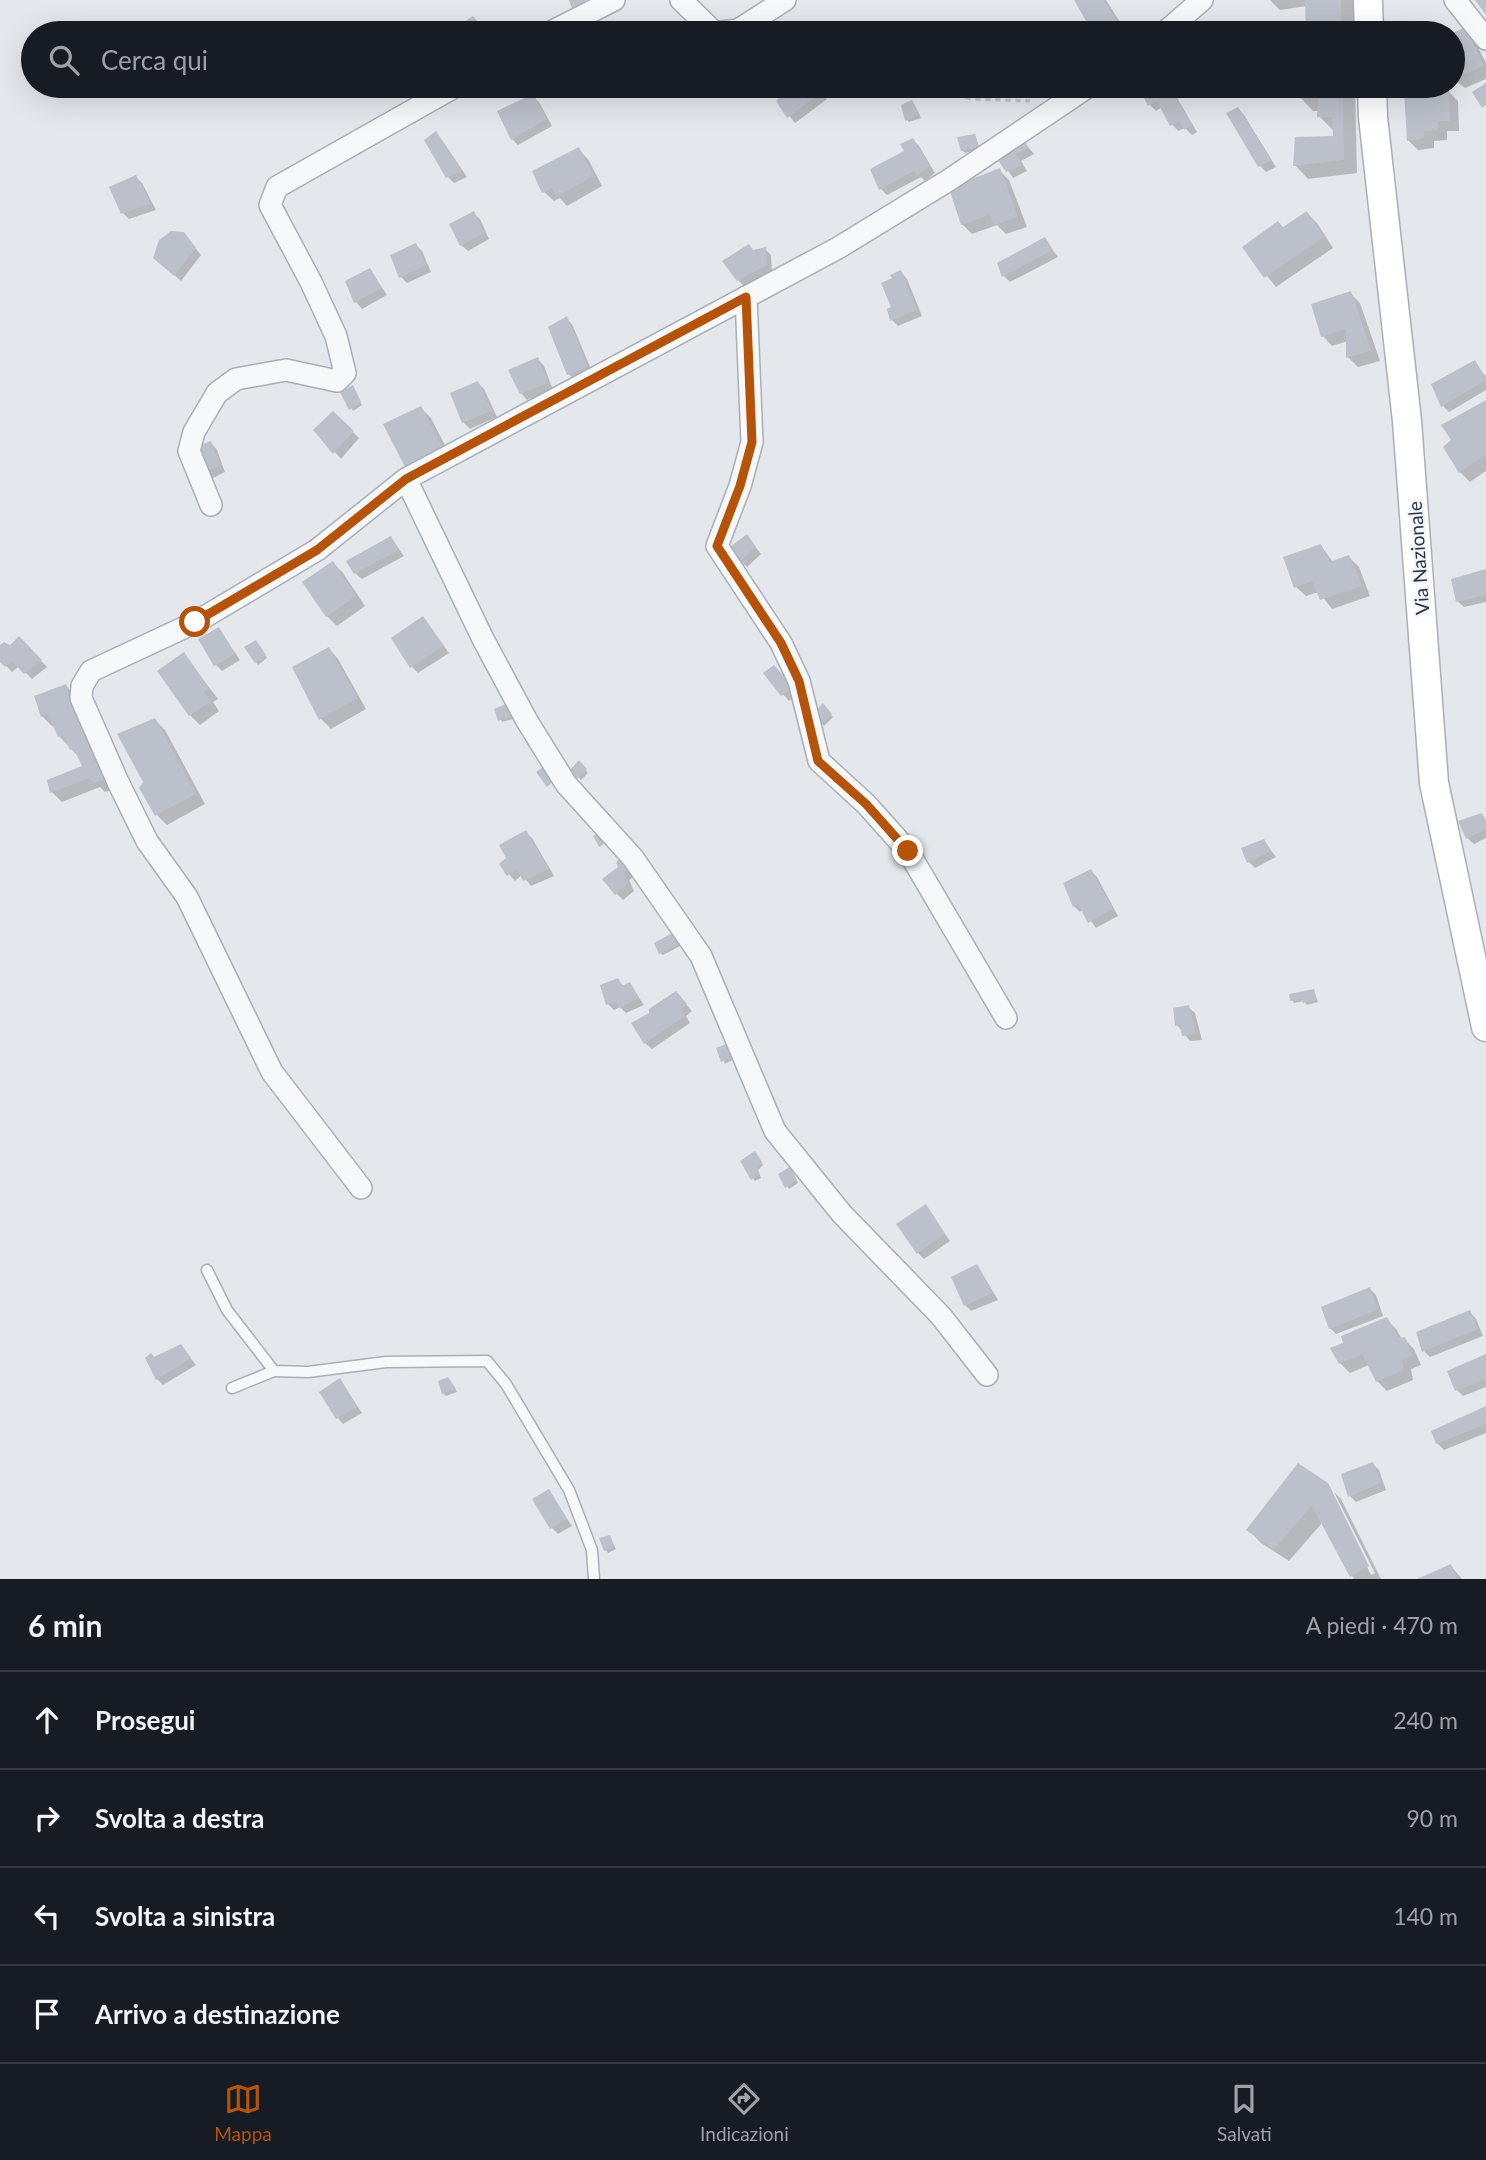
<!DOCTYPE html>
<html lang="it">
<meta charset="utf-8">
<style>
:root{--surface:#171b24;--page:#242831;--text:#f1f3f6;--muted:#9ea1a6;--line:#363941;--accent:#b45309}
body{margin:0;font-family:Lato,sans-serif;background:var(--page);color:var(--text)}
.stop{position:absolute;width:21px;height:21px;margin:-16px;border:5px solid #b45309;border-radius:50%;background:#fff}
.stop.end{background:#b45309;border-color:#fff;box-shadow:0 2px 7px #0008}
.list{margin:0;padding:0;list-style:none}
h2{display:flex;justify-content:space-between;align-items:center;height:91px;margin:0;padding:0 28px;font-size:30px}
h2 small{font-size:23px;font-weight:400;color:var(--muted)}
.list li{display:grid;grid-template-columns:46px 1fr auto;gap:21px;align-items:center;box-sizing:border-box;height:98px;padding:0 28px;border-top:2px solid var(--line)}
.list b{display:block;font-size:26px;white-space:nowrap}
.list em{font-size:23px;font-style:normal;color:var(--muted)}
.icon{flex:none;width:38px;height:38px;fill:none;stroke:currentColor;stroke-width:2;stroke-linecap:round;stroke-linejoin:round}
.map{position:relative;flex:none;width:1486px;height:1579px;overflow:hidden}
.search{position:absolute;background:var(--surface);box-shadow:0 7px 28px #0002;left:21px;right:21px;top:21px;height:77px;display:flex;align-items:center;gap:18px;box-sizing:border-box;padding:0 24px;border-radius:38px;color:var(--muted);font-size:26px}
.sheet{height:483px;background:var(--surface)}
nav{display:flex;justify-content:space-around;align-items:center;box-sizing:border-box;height:98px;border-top:2px solid var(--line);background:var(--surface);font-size:19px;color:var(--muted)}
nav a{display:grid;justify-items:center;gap:4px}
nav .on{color:var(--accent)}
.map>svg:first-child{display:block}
</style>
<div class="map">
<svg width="1486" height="1579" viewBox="0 0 1486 1579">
<rect width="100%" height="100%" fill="#e4e7ec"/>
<g fill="#0003">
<polygon points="1076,0 1106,0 1127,33 1095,33"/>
<polygon points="1270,0 1354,0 1354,33 1308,33 1307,6 1280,10"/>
<polygon points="1464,30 1474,39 1486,63 1486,79 1465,88 1453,79 1453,35"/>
<polygon points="408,86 445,86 421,103"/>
<polygon points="794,86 815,86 827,99 795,123 778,101"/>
<polygon points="1148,86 1170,86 1197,132 1192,135 1185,128 1178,131 1172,124 1162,107 1156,111 1150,105 1142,89"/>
<polygon points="1184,86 1198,86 1189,91"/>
<polygon points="1299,86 1355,86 1357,173 1308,179 1295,165 1335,138 1333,130 1319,116 1319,111 1313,111 1300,97"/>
<polygon points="1399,86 1424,86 1410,93 1448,91 1458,101 1459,131 1447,131 1447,140 1434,141 1434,148 1418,150 1408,140 1406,93"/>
<polygon points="533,96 539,102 552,126 518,145 512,139"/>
<polygon points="914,105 921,118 909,122 907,120"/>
<polygon points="1238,109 1244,115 1276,167 1266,172 1260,166"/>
<polygon points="975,136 980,149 965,153 962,150"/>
<polygon points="442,140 467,177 454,183 448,177"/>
<polygon points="913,140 919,146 935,173 925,181 921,177 887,195 881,189"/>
<polygon points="1023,141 1034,154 1021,161 1027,171 1013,178 999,157"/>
<polygon points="578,149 588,159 602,186 567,206 560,198 554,201 544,192"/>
<polygon points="999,170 1009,180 1027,227 1006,234 997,225 972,234 962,224"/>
<polygon points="135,177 142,183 156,210 129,219 123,213"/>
<polygon points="473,213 480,219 489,239 468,251 461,245"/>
<polygon points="1307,213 1317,223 1333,248 1276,287 1244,247 1284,229"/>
<polygon points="1044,239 1058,257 1010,282 1004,276"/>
<polygon points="190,241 201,255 181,281 162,264"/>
<polygon points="416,245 422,251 431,272 407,283 401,277"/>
<polygon points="765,249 771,255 772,272 744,286 738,280 753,251"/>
<polygon points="370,270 387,295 362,309 356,302 348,282"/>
<polygon points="901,272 907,279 922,316 898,326 892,320"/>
<polygon points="1350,293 1360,303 1380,361 1358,367 1348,357 1348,341 1332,346 1323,336 1313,305"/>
<polygon points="566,318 572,324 593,374 575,380 569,374"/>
<polygon points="538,359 544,366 553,390 527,400 521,393"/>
<polygon points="1475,362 1486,377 1486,390 1449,412 1443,406"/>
<polygon points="478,383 484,389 497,417 470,429 464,423 452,394"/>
<polygon points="353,387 362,405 353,411 343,393"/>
<polygon points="1486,402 1486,471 1470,482 1460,472 1445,448"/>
<polygon points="421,408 431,418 453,461 418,477"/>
<polygon points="333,413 359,438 341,459 316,430"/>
<polygon points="211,443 217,450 225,472 213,478 206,471"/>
<polygon points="747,536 761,554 747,567 741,561"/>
<polygon points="391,538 404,556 362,579 355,573"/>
<polygon points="1321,546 1333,562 1349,557 1359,567 1370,596 1332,609 1319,592 1306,596 1296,587"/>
<polygon points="333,563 343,573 365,606 337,626 327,616"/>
<polygon points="1486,571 1486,602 1464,607 1457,601"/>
<polygon points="429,625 449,653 418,673 412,667"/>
<polygon points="219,629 240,660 222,671 216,665"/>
<polygon points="19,638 47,667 32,679 19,666 12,672 0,659 0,647 10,647"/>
<polygon points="258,644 267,658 258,665 256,662"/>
<polygon points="329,649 338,659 366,709 331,729 321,719"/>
<polygon points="184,655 218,699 213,702 219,711 200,725 190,715"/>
<polygon points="765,673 798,695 789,701"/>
<polygon points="66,686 76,696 116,789 105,792 100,787 62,802 52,792 84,767 80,758 59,736 55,725 52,726 42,716"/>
<polygon points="823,706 833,717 824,726 814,715"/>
<polygon points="496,710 517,718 502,722"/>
<polygon points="155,720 165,730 205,804 167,825 157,815 141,788 146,782"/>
<polygon points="579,763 588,773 581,780 572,770"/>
<polygon points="1482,815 1486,820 1486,838 1474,844 1467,838"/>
<polygon points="525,832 532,838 554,876 531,886 522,875 515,881 509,874 508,858"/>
<polygon points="1264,841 1276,857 1255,868 1249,862"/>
<polygon points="622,858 636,875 629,880 634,891 623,900 616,893"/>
<polygon points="1091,871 1097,877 1118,916 1096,928 1083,910 1080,912 1074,906"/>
<polygon points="674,934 682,945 663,955 660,953"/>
<polygon points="618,980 624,987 630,984 644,1005 626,1013 620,1007 614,1010 608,1004"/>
<polygon points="1313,991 1318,1002 1307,1005 1304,1001 1294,1003 1292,1000"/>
<polygon points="682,1000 692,1011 686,1016 690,1023 652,1049 645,1043"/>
<polygon points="1188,1007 1195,1013 1202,1040 1190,1041 1177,1025"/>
<polygon points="718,1049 736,1058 725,1064"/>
<polygon points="757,1156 763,1165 758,1170 761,1178 755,1181 753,1178"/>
<polygon points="792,1172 798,1183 789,1189 781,1175"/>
<polygon points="926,1206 950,1241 924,1259 918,1253"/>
<polygon points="976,1267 982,1273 998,1300 971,1311 965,1305"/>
<polygon points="1370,1289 1376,1295 1383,1316 1336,1334 1330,1328"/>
<polygon points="1470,1312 1476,1319 1483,1336 1430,1357 1424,1351"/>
<polygon points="1386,1319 1396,1329 1402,1339 1404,1339 1414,1349 1421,1365 1411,1369 1413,1380 1387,1391 1377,1381 1369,1365 1350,1373 1340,1363 1345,1344"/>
<polygon points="181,1346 196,1365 163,1385 157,1379 155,1358"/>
<polygon points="1486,1356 1486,1387 1463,1396 1457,1390"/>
<polygon points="340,1380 362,1413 343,1424 337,1417"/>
<polygon points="451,1382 457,1392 446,1396 443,1394"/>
<polygon points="1486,1408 1486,1433 1444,1450 1437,1443 1433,1432"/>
<polygon points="1373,1464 1379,1470 1386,1490 1356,1502 1350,1496"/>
<polygon points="1329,1488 1371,1575 1375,1573 1334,1492 1341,1499 1381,1579 1354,1579 1322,1523 1289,1561 1261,1543 1248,1529"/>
<polygon points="549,1491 572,1526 558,1534 552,1528"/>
<polygon points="610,1537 616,1549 608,1553 606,1550"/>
<polygon points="1451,1566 1462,1579 1421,1579"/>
</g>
<g fill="#bbc0ca">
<polygon points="569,0 585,0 588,6 573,11"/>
<polygon points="1074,0 1104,0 1125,33 1093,33"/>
<polygon points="1305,0 1341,0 1342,33 1306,33"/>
<polygon points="1475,0 1486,0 1486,15"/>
<polygon points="473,16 487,33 459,33 455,28"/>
<polygon points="535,22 541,33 525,33 523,28"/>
<polygon points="1465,27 1484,66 1454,79 1453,33"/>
<polygon points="1486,83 1486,105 1482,108 1472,92"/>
<polygon points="406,86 430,86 413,98"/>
<polygon points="792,86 817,86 822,92 787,118 776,101"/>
<polygon points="1144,86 1169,86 1192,125 1184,130 1179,122 1170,126 1157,101 1148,106 1139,88"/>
<polygon points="1297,86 1343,86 1344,160 1293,166 1295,137 1333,136 1332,117 1317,117 1318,99 1298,98"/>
<polygon points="1449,89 1450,121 1438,121 1438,130 1424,131 1424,138 1407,141 1404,92"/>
<polygon points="533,94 547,119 511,140 497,111"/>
<polygon points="912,100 920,115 905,121 901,105"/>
<polygon points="1238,107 1271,160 1258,167 1226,113"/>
<polygon points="436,131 462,171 446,178 424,140"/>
<polygon points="975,134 979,147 961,151 957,137"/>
<polygon points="913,138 930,166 917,175 914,171 879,190 870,169 904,151 900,144"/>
<polygon points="1023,139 1029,148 1016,154 1022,165 1006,172 996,157"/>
<polygon points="579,147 594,176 556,197 552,188 542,193 532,171"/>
<polygon points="1000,168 1018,217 994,225 989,215 961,225 949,188"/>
<polygon points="136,175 151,203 121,214 109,187"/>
<polygon points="474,211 484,233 460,246 449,224"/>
<polygon points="1307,211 1324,237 1264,278 1242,247 1278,221 1283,227"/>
<polygon points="171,231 184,232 196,248 174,276 153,258 159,240"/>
<polygon points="1045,237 1053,250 1002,277 997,263"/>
<polygon points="416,243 426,265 399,278 390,255"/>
<polygon points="749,244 753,250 766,247 767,265 737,281 722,261"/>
<polygon points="370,268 382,288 354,303 345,281"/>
<polygon points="901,270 917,310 890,321 887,309 891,307 881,283 892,278 890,275"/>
<polygon points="1351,291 1371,351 1346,358 1346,329 1321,337 1311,304"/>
<polygon points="567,316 588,367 567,375 548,327"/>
<polygon points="538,357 548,383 520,394 508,370"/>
<polygon points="1475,360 1486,380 1441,407 1431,384"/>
<polygon points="478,381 492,411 462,423 450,393"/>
<polygon points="353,385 361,402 349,410 340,392"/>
<polygon points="1486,400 1486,455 1459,473 1443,447 1451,440 1441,425"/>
<polygon points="421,406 445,451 406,469 383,424"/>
<polygon points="333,411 354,431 333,454 313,430"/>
<polygon points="211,441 220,466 205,472 195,447"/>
<polygon points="747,534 756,547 739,562 729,548"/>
<polygon points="391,536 399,550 354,574 346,561"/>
<polygon points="1321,544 1329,562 1349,555 1362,586 1320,600 1312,581 1294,588 1283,557"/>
<polygon points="333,561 356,596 326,617 302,582"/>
<polygon points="1486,569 1486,595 1456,602 1451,579"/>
<polygon points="423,616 444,646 410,668 391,638"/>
<polygon points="219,627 235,654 214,666 198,639"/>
<polygon points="19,636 42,660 24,674 12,661 5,667 0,662 0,645 4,642 10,645"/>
<polygon points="256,640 266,655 255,663 244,647"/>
<polygon points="329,647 358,698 319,720 292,667"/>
<polygon points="184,652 209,688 204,692 211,701 189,716 157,671"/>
<polygon points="774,665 794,688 781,696 763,673"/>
<polygon points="66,684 107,779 94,783 89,778 50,793 47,780 82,766 74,749 70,750 63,735 58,737 48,714 41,717 34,696"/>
<polygon points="508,703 516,715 498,721 494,709"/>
<polygon points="823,703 832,714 820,725 812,715"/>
<polygon points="155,718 196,794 155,816 139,788 143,782 117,734"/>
<polygon points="579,760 587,769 577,779 570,770"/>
<polygon points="546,765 557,778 547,787 536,772"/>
<polygon points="1482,813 1486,821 1486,829 1466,839 1458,821"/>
<polygon points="526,830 549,869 523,881 517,869 507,876 499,864 506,858 499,845"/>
<polygon points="601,832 608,842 599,847 593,836"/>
<polygon points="1264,839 1271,851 1247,863 1241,848"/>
<polygon points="622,855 631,868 624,873 628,884 615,895 602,879 618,867 616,863"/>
<polygon points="1091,869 1113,909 1088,923 1078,904 1073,907 1063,883"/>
<polygon points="674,932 681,942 659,954 654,943"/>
<polygon points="618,978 622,986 630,982 639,998 619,1008 615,1001 606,1005 600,985"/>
<polygon points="1314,989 1317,1000 1303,1003 1301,999 1290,1001 1289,994"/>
<polygon points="676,991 687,1004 681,1009 685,1016 644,1044 631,1023 649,1013 649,1009"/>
<polygon points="1189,1005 1196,1034 1182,1036 1180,1025 1175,1026 1173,1008"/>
<polygon points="729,1043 735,1056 721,1062 716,1048"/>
<polygon points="755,1151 762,1162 757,1167 759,1175 751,1180 740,1161"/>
<polygon points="790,1167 797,1180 785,1188 778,1174"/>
<polygon points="926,1204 945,1234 917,1254 896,1224"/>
<polygon points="977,1264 993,1293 964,1306 951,1277"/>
<polygon points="1370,1287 1378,1310 1329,1329 1321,1307"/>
<polygon points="1470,1310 1478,1329 1422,1352 1416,1332"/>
<polygon points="1387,1317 1399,1338 1405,1337 1412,1355 1402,1360 1404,1370 1376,1382 1362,1354 1339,1364 1330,1348 1343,1343 1341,1336"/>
<polygon points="181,1344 191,1358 156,1380 145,1358 151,1353 154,1357"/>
<polygon points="1486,1354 1486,1379 1455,1391 1447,1371"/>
<polygon points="448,1377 456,1389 442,1394 438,1381"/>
<polygon points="340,1378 357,1407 336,1419 319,1392"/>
<polygon points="1486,1406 1486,1424 1436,1444 1431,1431"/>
<polygon points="1373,1462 1381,1483 1348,1497 1341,1474"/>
<polygon points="1298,1463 1328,1483 1369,1566 1350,1577 1312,1506 1274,1549 1246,1530"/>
<polygon points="549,1489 567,1519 550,1529 532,1499"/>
<polygon points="610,1535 614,1546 604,1551 599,1538"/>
<polygon points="1451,1564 1457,1579 1417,1579"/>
</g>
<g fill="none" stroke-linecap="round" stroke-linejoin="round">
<defs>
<g id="lane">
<polyline points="207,1270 227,1310 274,1371 308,1372 386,1362 487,1361 506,1384 569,1490 592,1550 594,1579"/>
<polyline points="232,1388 274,1371"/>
</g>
<g id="street">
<polyline points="681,0 715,33 738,30 785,0"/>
<polyline points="1455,0 1486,39"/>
<polyline points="549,33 614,0"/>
<polyline points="1164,33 1202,0"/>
<polyline points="746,297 752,442 740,486 717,546 781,643 799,681 819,761 866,804 908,851 1006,1018"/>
<polyline points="406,479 483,639 527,721 566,784 633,858 701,956 775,1131 842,1214 941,1316 987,1375"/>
<polyline points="211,505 189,451 194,432 217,393 236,379 286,370 337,381 345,373 336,336 311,282 270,205 277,187 456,86"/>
<polyline points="361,1188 272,1072 187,897 147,841 118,782 81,698 82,686 91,671 196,622 317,550 406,479 838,248 949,180 1089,86"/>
</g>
<g id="secondary">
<polyline points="1368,0 1369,33"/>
<polyline points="1372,86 1373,117 1407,421 1434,783 1486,1027"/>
</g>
</defs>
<use href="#lane" stroke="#a9aeb7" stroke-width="13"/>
<use href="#street" stroke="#a9aeb7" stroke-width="24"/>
<use href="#secondary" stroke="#a9aeb7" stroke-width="31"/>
<g stroke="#c2c5cb" stroke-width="3.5" stroke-dasharray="5 5" stroke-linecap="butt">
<polyline points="777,25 795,33"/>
<polyline points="917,86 972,99 1030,101"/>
</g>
<use href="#lane" stroke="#f7f8fa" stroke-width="10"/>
<use href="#street" stroke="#f7f8fa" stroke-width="21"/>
<use href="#secondary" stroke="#fff" stroke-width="28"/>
</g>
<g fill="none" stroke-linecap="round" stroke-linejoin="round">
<polyline stroke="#b45309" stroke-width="9" points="195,622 317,550 406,479 746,297 752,442 740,486 717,546 781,643 799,681 818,761 866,804 908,851"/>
</g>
<g text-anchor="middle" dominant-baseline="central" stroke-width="5" stroke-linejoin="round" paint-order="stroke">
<g font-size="19" fill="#2b3445" stroke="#f4f6f9">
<text transform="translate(1418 558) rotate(-94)">Via Nazionale</text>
</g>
</g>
</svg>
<div class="stop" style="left:195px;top:622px"></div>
<div class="stop end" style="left:908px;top:851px"></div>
<div class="search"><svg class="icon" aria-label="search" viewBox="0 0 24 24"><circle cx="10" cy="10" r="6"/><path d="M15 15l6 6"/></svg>Cerca qui</div>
</div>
<section class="sheet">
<h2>6 min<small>A piedi · 470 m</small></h2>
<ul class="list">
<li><svg class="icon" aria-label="ahead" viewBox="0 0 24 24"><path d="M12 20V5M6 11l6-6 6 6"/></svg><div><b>Prosegui</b></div><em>240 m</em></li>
<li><svg class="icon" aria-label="right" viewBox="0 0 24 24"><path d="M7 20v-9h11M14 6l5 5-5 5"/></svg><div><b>Svolta a destra</b></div><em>90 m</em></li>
<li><svg class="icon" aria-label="left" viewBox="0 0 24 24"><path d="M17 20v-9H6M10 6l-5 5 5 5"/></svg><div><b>Svolta a sinistra</b></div><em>140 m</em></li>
<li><svg class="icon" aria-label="arrive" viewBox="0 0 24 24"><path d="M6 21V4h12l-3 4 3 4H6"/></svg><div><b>Arrivo a destinazione</b></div></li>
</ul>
</section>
<nav>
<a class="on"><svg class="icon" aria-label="map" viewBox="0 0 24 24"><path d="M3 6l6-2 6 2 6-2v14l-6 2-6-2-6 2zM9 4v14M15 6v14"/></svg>Mappa</a>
<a><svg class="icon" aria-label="directions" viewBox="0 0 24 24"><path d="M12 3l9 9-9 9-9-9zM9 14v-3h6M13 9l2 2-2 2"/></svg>Indicazioni</a>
<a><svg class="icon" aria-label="saved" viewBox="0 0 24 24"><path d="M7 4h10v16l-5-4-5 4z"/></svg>Salvati</a>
</nav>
